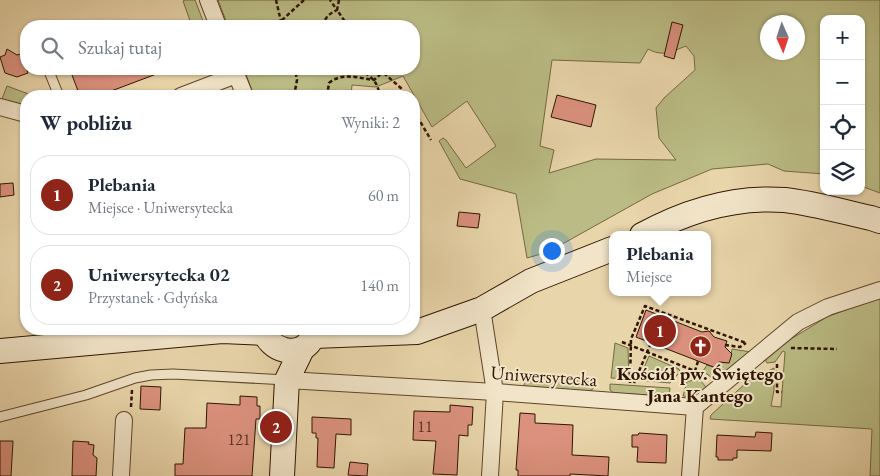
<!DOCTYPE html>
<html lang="pl">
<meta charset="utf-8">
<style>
:root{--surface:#fff;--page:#f2f2f3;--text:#1f2937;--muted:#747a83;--line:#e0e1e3;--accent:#8f2418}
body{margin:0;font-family:"EB Garamond",serif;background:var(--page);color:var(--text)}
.controls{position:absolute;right:15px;top:15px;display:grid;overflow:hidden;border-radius:10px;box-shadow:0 1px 4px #0004}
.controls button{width:45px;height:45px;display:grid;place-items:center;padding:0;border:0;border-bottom:1px solid var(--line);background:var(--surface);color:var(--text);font:25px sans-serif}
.compass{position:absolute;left:760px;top:15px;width:45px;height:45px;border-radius:50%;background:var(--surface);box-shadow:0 1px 4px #0004;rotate:177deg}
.you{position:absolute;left:551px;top:250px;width:18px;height:18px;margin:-12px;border:4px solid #fff;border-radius:50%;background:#1a73e8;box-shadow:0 0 0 8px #1a73e833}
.badge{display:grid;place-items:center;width:32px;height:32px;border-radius:50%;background:var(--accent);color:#fff;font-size:16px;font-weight:700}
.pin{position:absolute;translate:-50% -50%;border:2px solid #fff;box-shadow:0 1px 5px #0006}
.popup{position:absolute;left:609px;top:231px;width:102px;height:65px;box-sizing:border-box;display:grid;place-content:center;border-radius:10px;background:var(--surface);filter:drop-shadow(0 1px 4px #0005);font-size:16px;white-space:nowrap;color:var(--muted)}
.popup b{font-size:19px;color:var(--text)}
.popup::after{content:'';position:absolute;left:50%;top:100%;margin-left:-10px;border:10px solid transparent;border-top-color:var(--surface)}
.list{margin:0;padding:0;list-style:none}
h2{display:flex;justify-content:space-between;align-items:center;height:65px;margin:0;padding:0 20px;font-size:21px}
h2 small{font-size:16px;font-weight:400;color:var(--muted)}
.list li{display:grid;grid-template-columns:32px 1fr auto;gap:15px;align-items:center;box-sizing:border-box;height:80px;margin:0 10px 10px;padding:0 10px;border:1px solid var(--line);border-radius:20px}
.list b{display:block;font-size:19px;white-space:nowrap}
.list p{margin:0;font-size:16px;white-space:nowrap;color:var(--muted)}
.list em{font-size:16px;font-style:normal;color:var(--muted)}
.icon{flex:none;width:28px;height:28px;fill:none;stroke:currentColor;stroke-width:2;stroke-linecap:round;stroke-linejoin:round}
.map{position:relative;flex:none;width:880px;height:476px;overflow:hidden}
.search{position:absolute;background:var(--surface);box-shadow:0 1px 4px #0004;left:20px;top:20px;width:400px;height:55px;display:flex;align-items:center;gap:12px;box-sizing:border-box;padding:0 18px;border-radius:20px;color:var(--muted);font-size:19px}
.panel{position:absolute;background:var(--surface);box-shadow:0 1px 4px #0004;left:20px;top:90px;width:400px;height:245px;border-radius:20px}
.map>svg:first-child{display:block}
</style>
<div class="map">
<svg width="880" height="476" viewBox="0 0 880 476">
<rect width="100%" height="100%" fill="#e9d5aa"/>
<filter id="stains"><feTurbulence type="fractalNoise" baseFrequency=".004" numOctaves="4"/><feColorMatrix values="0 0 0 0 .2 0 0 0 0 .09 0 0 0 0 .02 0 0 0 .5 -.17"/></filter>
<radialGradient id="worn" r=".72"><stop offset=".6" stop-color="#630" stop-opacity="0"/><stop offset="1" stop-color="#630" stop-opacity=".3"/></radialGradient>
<g fill="#bbbc85" stroke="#756842" fill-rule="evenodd">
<polygon points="185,0 195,0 205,26 192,26 183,1"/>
<path d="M218,0H880V193L861,186V19H824V174L784,171L768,164L712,169L652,194L548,252L527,258L516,194L460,179L439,141L443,138L446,140L466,168L496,146L467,101L432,127L403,76L376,87L352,85L351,96H254L244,69H414V26H228ZM768,22H798V52H768ZM686,46L694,56L695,70L664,98L656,108L659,138L676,160L596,159L549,173L554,150L540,146L552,60L640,63L648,49C663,57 671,52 686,46Z"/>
<polygon points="7,86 34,96 26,96 26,106 2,99"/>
<polygon points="880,297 880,476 870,476 872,429 710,419 711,415 747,382 774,368 774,390 771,406 781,407 785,352 783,351 775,362 767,363 765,359 791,339 827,317"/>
<polygon points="615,343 628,348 629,379 611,378"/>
<polygon points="732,349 751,352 716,381 703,371 707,365 716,368 720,361 731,355"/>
<polygon points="649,356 679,369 680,372 670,383 639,380"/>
<polygon points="525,377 595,382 593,389 589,391 524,386"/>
<polygon points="698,378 707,388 692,397 683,396 687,382"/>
<polygon points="610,384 670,388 669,396 614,393 610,390"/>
</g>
<g fill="#db917e" stroke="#2f1500">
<polygon points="672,22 683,25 674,59 664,56"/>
<polygon points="7,49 17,55 21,54 28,73 17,77 5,73 0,57 5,55"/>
<polygon points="89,69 167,69 167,70 98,96 80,96 72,75"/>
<polygon points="557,95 596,105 591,127 551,117"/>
<polygon points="13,183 14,195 0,197 0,184"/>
<polygon points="459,212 480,214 478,228 457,226"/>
<polygon points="646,310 702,332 709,331 714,337 727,341 725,347 732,354 729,363 719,362 716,368 636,337"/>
<polygon points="141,386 161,387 160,410 140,409"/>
<polygon points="240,396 257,397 257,406 260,406 260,419 256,419 252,476 175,476 175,464 183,464 185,428 206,428 207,403 240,405"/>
<polygon points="450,405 473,407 472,425 468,425 468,436 459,435 457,475 433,474 436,441 413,440 414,411 450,412"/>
<polygon points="520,413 535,414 535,423 573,425 572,455 609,457 608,476 570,474 570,476 518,476 518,470 516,470"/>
<polygon points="312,417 351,419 351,435 336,434 334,468 317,467 318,438 316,438 316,433 312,433"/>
<polygon points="756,432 772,433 771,451 737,450 737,458 733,458 733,460 718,460 718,457 716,457 717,435 755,437"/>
<polygon points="639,433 667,435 666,463 637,462 638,447 632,447 632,435 638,435"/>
<polygon points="0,441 13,441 11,476 0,476"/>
<polygon points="73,441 89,442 88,444 94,445 93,455 97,458 96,476 72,476"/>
<polygon points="350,462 368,464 367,476 348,475"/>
</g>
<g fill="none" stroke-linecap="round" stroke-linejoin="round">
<defs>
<g id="lane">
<polyline points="48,69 59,96"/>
<polyline points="0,417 86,395 135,378 151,375 173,374 287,380"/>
</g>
<g id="street">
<polyline points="208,0 218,26"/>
<polyline points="234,69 245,96"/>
<polyline points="181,96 236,75"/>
<polyline points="0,107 26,114"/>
<polyline points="482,309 495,392 490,476"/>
<polyline points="287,380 495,392 695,407 798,322 828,307 880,290"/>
<polyline points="121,476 124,420"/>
<polyline points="690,476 695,407"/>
</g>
<g id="secondary">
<path d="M642,235C686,211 733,196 785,200C812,203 844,212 871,218L880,221"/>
<path d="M264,329C268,351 299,359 311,340"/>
<polyline points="314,336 417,332 482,309 531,281 612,249"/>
<polyline points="0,351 222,331 265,333"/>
<polyline points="282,476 287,380 302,349"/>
</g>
</defs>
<use href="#lane" stroke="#5e452a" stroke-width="11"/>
<use href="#street" stroke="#5e452a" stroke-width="18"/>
<use href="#secondary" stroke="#2f1500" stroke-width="26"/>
<g stroke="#2f1500" stroke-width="2.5" stroke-dasharray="4 2.5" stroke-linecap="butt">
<polyline points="276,0 282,26"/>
<polyline points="339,0 337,10 348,26"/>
<polyline points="279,26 281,21 304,0"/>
<path d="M323,26C325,17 329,14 337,10L330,0"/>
<polyline points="284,69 296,72 319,69"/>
<path d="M360,69C371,77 379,82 379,96"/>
<polyline points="379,69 402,89 406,96"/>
<polyline points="294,96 297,80 295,69"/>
<path d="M327,96L329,83C342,72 358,78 374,80L383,72"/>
<polyline points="393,96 404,93"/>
<polyline points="414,111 431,140"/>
<polyline points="622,342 695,371 705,378"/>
<polyline points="725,345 740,347 746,343"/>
<polyline points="791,348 837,349"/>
<polyline points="777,364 777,392 782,392"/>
<polyline points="630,383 631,339 645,306 746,343"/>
<polyline points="634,383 651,343"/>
<polyline points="682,386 695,371 698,361"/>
<polyline points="131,407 132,390"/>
</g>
<use href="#lane" stroke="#f1e4c8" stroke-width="9"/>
<use href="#street" stroke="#f1e4c8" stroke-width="16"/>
<use href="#secondary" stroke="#f1e4c8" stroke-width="24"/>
</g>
<defs>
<symbol id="church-disc" viewBox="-11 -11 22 22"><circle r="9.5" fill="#8f2418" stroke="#f1e4c8"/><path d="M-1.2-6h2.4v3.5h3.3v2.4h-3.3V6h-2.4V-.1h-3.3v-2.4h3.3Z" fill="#fff"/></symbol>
</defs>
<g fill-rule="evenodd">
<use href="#church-disc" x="688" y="334" width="25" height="25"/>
</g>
<g text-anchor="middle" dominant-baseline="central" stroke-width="4" stroke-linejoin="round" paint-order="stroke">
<g font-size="16" fill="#5a3420">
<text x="425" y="426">11</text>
<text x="239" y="439">121</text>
</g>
<g font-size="19" font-weight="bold" fill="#2f1500" stroke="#f1e4c8">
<text x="700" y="373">Kościół pw. Świętego<tspan x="700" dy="22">Jana Kantego</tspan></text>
</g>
<g font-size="19" fill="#2f1500" stroke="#f1e4c8">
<text transform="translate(544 376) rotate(4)">Uniwersytecka</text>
</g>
</g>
<rect width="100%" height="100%" filter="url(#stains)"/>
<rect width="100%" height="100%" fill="url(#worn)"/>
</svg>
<div class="controls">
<button>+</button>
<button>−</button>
<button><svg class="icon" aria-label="locate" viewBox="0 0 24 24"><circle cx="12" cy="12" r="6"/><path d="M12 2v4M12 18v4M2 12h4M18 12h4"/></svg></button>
<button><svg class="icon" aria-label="layers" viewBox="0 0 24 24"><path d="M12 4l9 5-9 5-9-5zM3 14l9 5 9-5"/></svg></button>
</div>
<svg class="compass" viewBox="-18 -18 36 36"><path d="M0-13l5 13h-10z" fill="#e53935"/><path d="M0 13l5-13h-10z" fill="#747a83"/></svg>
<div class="you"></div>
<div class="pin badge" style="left:660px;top:331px">1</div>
<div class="popup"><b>Plebania</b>Miejsce</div>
<div class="pin badge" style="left:276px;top:427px">2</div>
<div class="search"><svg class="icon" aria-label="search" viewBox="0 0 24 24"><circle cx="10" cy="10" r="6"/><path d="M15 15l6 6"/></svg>Szukaj tutaj</div>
<section class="panel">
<h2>W pobliżu<small>Wyniki: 2</small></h2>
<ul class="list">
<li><span class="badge">1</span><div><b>Plebania</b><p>Miejsce · Uniwersytecka</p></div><em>60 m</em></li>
<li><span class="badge">2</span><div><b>Uniwersytecka 02</b><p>Przystanek · Gdyńska</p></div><em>140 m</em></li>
</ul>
</section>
</div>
